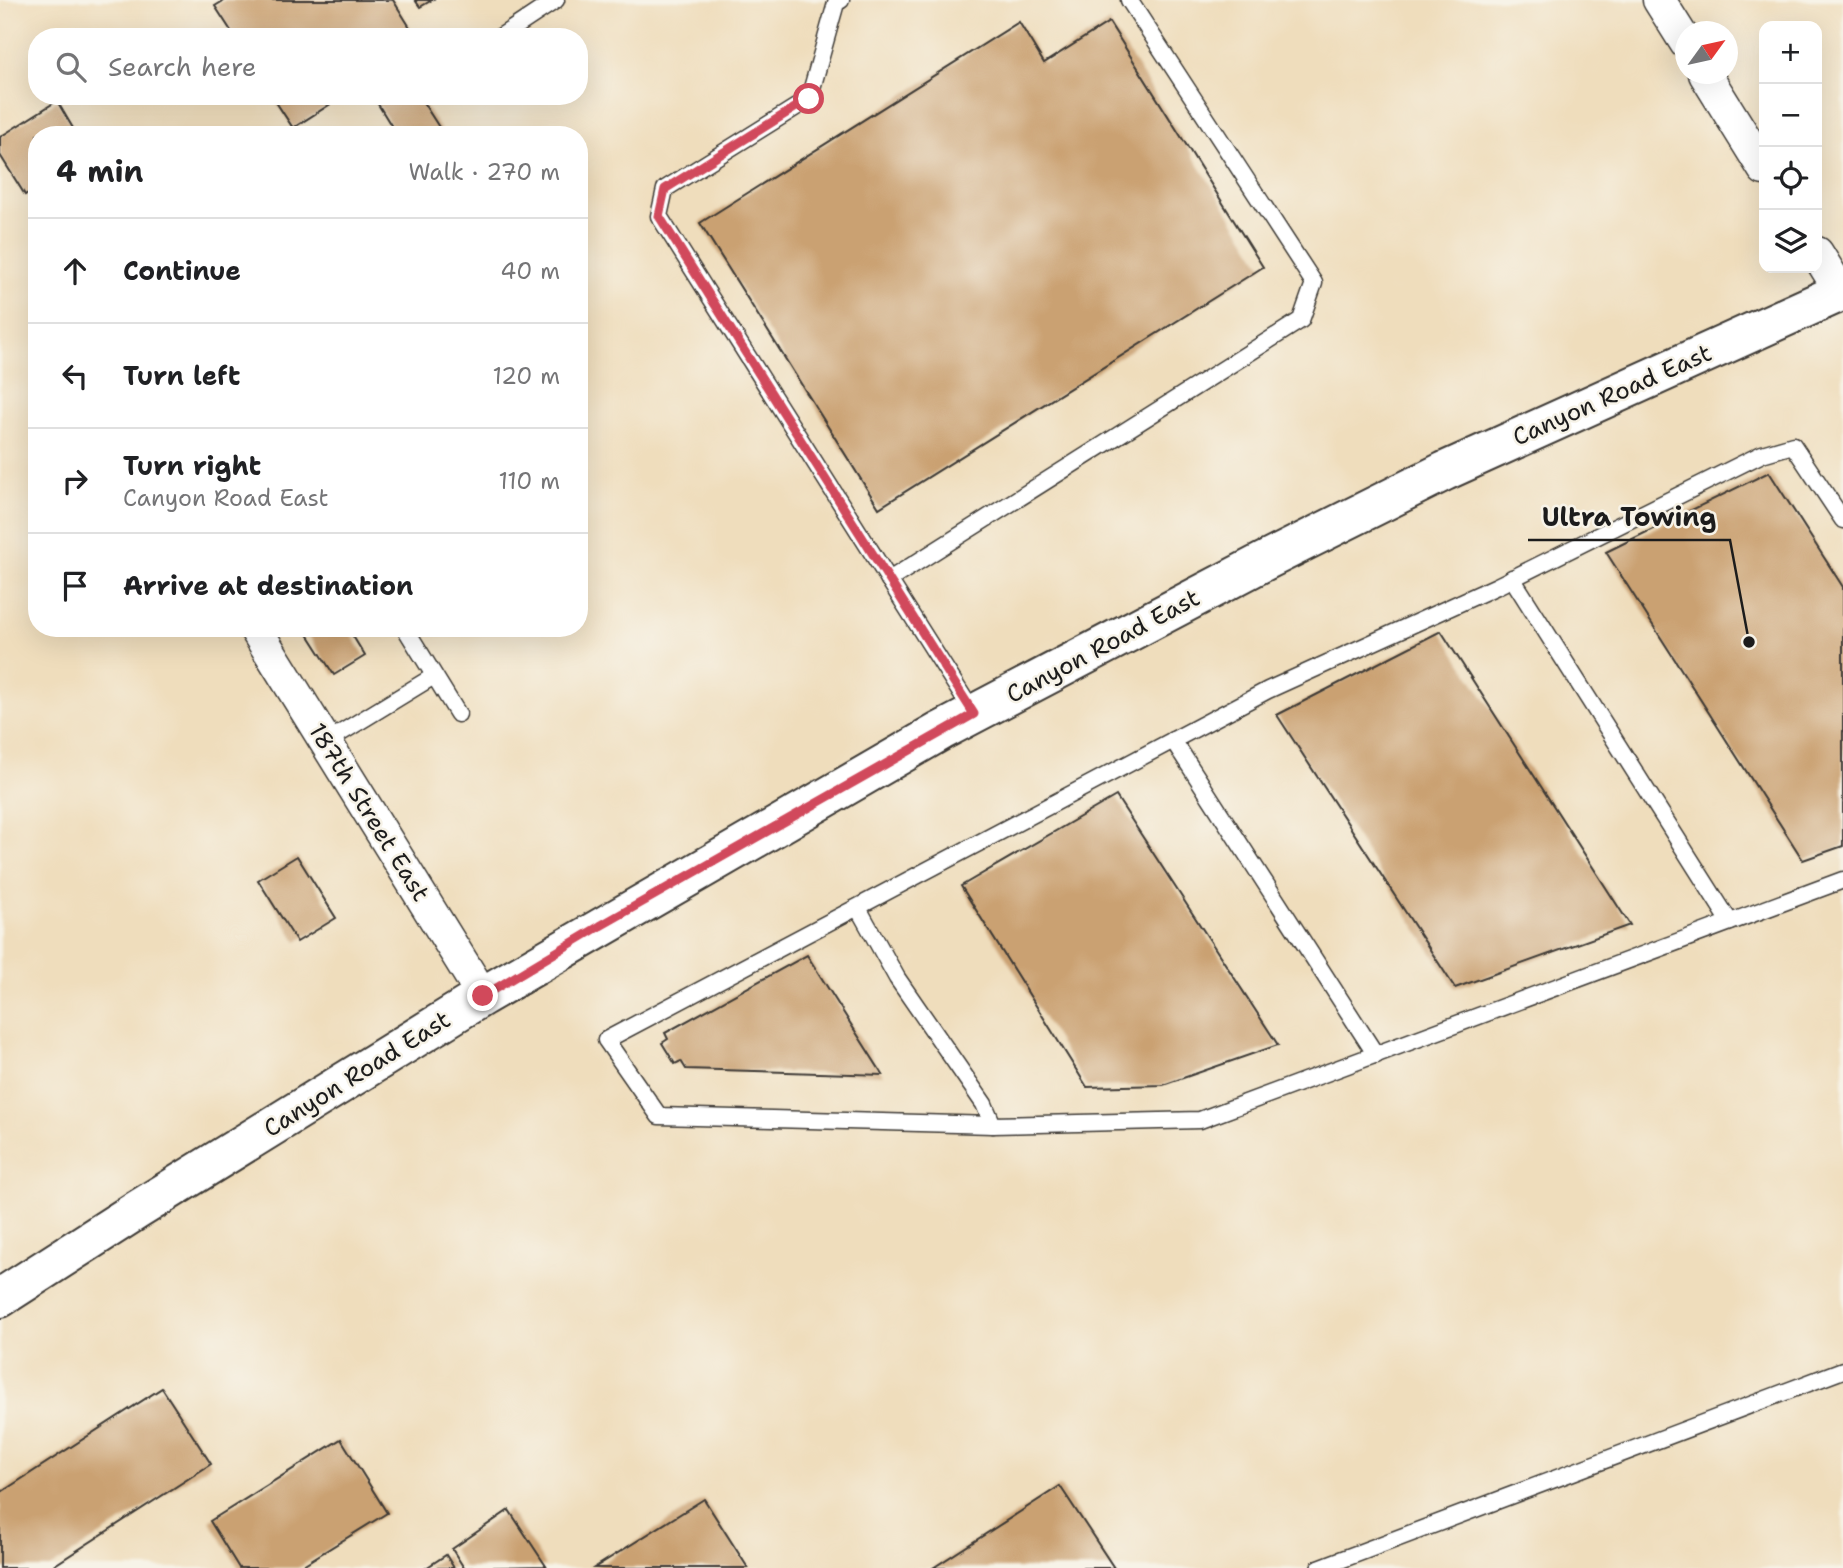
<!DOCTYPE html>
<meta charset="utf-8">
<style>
:root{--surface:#fff;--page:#f6f6f6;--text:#202124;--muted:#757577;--line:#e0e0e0}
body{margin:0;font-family:"Shantell Sans",sans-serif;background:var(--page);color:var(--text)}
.controls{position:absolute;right:21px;top:21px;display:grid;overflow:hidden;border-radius:14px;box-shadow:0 7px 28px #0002}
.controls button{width:63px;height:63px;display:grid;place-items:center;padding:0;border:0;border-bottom:2px solid var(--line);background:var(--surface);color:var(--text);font:35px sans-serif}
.compass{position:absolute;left:1675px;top:21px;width:63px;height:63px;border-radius:50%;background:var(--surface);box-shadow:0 7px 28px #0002;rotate:57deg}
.stop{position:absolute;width:21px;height:21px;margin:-16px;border:5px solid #d1495b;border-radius:50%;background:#fff}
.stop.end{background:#d1495b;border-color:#fff;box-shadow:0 2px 7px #0008}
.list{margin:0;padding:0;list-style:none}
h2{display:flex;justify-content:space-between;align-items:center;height:91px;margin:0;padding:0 28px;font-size:30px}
h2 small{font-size:23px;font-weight:400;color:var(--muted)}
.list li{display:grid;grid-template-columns:46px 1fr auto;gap:21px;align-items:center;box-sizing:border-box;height:105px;padding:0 28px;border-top:2px solid var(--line)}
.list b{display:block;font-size:26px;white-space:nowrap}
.list p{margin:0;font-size:23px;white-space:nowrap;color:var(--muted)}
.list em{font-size:23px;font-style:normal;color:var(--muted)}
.icon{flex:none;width:38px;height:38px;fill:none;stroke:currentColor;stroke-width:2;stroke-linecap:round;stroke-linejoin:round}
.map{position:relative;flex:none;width:1843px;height:1568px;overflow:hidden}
.search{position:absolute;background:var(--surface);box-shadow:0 7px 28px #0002;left:28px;top:28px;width:560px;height:77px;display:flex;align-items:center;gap:18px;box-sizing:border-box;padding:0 24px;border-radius:28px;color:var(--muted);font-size:26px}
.panel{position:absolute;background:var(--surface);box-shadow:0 7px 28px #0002;left:28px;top:126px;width:560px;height:511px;border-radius:28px}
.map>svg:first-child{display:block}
</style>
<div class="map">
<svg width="1843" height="1568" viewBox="0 0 1843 1568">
<rect width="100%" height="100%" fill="#f7f3e8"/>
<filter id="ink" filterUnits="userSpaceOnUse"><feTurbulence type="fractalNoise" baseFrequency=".0143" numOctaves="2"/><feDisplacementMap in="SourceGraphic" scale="14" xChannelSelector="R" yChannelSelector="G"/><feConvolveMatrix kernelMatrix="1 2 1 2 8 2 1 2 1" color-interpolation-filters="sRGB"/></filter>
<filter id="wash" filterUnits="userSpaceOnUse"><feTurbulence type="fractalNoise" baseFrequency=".00686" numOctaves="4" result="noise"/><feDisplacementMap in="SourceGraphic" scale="28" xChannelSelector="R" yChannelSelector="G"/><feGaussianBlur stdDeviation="1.57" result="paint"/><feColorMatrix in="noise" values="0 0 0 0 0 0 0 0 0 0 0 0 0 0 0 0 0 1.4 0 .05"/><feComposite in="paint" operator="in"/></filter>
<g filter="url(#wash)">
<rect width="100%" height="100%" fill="#efddbc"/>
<g id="blocks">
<g fill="#caa172">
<polygon points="225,0 393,0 416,37 235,37 215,6"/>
<polygon points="415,0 432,0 420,7"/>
<polygon points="1019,22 1044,63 1109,22 1263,267 879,508 700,223"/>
<polygon points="272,96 343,96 293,128"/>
<polygon points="373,96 419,96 444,135 397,135"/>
<polygon points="57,101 77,135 37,135 37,187 25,195 0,155 0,137"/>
<polygon points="1769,472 1843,587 1843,846 1803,860 1606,552"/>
<polygon points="304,628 348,628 365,656 334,675"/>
<polygon points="1441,631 1630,925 1455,988 1277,715"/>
<polygon points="1116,796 1278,1045 1163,1085 1087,1087 961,886"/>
<polygon points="297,856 336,918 297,942 258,880"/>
<polygon points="807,955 883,1075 686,1069 681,1061 675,1064 662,1043 668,1039 665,1033"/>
<polygon points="162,1388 211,1464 50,1568 0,1568 0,1493"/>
<polygon points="341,1439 387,1513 298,1568 239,1568 210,1521"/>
<polygon points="1060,1486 1114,1568 933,1568"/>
<polygon points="704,1499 748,1568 594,1568"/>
<polygon points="509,1510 546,1566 464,1568 452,1549"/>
<polygon points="446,1555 454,1568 426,1568"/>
</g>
</g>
</g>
<g filter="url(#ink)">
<use href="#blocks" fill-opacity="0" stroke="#3c3934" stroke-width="2"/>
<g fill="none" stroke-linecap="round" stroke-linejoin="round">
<defs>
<g id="service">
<polyline points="841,0 836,3 809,99 665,189 659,216 974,714"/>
<polyline points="500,37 556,0"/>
<polyline points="1843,520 1793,445 1762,454 1497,586 1268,690 606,1040 659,1116 993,1125 1200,1120 1843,880"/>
<polyline points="1512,578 1730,922"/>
<polyline points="889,580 1301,320 1314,283 1129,0"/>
<polyline points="405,628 458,714"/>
<polyline points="1173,740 1376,1055"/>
<polyline points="326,742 434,676"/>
<polyline points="858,908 897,978 984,1104 993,1125"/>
<polyline points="1319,1568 1843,1370"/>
</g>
<g id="minor">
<polyline points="1659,0 1686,43"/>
<polyline points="1705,74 1764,169"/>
<polyline points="1817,253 1843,295"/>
<polyline points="255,628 483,996"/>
</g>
<polyline id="secondary" points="0,1298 137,1210 483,996 941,731 1263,562 1445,471 1843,291"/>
</defs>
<use href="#service" stroke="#3c3934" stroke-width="19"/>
<use href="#minor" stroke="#3c3934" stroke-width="35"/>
<use href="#secondary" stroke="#3c3934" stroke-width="42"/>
<use href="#service" stroke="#fff" stroke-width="16"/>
<use href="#minor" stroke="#fff" stroke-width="32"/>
<use href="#secondary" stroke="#fff" stroke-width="38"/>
</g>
</g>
<g fill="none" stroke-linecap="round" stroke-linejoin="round" filter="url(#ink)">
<polyline stroke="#d1495b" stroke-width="9" points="483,996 600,926 974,714 659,216 665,189 809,99"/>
</g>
<g text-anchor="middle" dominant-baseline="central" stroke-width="5" stroke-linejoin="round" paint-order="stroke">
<g font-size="24" fill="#1c1c1c" stroke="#f7f3e8">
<text transform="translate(1612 395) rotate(-24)">Canyon Road East</text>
<text transform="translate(1103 646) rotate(-28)">Canyon Road East</text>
<text transform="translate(369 812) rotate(58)">187th Street East</text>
<text transform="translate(357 1074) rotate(-32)">Canyon Road East</text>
</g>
</g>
<path fill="none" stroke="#1c1c1c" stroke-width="2.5" d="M1749 642L1730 540H1528"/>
<circle fill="#1c1c1c" stroke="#f7f3e8" stroke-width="2.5" cx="1749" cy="642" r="7"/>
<g font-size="26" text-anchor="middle" font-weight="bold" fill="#1c1c1c" stroke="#f7f3e8" stroke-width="5" stroke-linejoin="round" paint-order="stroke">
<text x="1629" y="526">Ultra Towing</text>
</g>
</svg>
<div class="controls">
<button>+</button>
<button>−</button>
<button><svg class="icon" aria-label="locate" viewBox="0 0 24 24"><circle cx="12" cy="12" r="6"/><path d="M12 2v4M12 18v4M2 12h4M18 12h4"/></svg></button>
<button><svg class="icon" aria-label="layers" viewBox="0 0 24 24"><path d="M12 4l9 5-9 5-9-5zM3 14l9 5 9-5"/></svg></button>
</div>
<svg class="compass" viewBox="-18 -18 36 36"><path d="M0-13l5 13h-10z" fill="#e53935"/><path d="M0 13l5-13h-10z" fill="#757577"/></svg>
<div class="stop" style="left:809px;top:99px"></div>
<div class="stop end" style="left:483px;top:996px"></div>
<div class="search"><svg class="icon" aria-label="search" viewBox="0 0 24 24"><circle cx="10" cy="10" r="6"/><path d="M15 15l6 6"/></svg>Search here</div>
<section class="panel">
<h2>4 min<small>Walk · 270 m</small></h2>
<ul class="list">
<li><svg class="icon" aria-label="ahead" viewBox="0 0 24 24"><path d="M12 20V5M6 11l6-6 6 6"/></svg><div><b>Continue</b></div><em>40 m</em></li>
<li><svg class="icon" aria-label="left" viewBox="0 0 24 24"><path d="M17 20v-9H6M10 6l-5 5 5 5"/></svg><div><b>Turn left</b></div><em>120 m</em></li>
<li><svg class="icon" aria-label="right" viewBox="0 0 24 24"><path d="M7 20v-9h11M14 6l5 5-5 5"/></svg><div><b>Turn right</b><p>Canyon Road East</p></div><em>110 m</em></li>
<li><svg class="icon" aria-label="arrive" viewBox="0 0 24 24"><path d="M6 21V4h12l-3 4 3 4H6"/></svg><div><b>Arrive at destination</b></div></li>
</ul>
</section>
</div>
